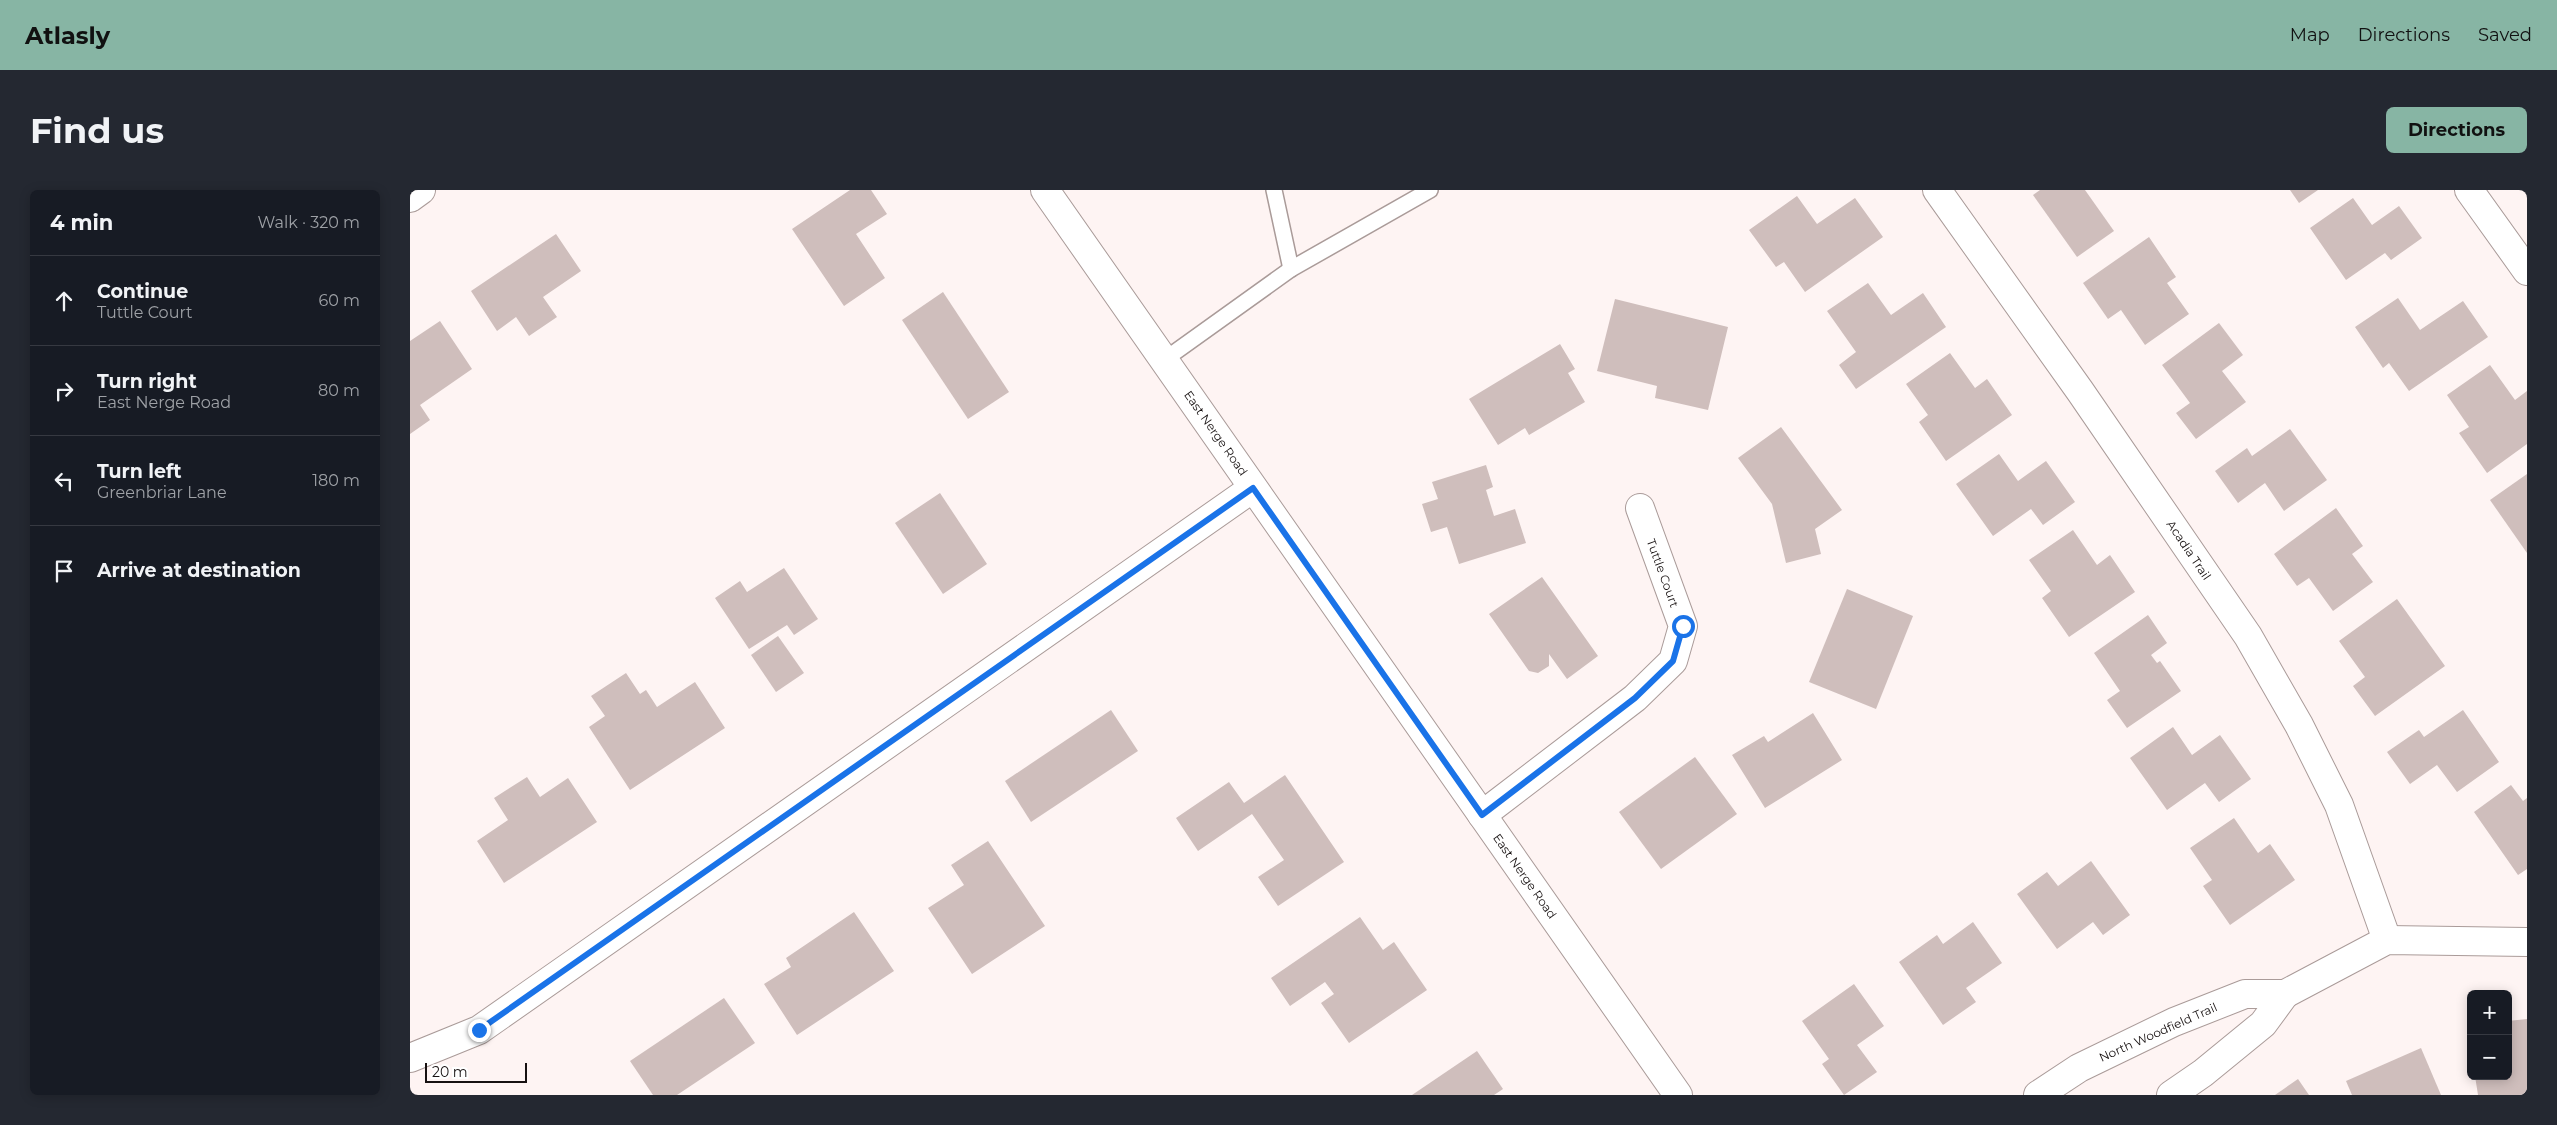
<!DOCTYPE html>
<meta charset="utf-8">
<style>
:root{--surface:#171b24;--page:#242831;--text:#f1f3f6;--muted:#9ea1a6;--line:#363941;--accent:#87b5a4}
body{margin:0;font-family:Montserrat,sans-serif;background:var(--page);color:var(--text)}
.controls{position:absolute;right:15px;bottom:15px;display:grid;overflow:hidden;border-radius:8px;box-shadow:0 2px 12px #0003}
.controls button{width:45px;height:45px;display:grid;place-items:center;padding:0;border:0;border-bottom:1px solid var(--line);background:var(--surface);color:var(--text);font:25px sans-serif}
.scale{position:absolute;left:15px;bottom:12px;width:102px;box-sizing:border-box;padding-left:5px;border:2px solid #171111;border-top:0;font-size:14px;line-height:18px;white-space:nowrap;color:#171111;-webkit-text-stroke:4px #fff;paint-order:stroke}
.stop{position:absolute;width:15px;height:15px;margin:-11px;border:4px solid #1a73e8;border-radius:50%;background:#fff}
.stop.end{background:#1a73e8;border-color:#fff;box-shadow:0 1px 5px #0008}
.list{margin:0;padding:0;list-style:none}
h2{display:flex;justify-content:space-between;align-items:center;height:65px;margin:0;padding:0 20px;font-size:21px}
h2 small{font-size:16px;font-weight:400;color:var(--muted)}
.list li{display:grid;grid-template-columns:32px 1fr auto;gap:15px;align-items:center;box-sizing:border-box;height:90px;padding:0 20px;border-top:1px solid var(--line)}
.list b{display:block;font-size:19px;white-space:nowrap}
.list p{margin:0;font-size:16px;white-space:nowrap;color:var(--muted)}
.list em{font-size:16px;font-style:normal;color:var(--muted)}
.icon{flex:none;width:28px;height:28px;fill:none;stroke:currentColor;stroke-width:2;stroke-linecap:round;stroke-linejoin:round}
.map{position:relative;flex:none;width:2117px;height:905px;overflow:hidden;border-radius:8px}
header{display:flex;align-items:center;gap:30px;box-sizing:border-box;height:70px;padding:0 25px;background:var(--accent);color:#111}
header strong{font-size:24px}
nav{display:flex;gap:28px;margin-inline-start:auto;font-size:18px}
.intro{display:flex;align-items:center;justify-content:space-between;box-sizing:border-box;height:120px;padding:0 30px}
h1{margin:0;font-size:35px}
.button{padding:12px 22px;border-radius:8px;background:var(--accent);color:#111;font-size:18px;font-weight:700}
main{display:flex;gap:30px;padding:0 30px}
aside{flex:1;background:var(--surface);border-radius:8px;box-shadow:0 2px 12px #0003}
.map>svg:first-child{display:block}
</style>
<header>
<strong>Atlasly</strong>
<nav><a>Map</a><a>Directions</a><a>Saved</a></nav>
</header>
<div class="intro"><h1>Find us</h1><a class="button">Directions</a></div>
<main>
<aside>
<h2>4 min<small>Walk · 320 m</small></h2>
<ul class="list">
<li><svg class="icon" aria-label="ahead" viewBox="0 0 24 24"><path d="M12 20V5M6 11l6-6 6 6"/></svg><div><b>Continue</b><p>Tuttle Court</p></div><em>60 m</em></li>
<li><svg class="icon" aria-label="right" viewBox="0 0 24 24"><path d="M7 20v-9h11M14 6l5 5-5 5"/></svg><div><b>Turn right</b><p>East Nerge Road</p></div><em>80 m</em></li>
<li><svg class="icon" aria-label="left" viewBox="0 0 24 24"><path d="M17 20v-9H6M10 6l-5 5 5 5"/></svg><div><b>Turn left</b><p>Greenbriar Lane</p></div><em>180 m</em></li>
<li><svg class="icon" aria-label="arrive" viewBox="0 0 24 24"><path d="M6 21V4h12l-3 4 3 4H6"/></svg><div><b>Arrive at destination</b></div></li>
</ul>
</aside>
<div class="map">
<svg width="2117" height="905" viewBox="0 0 2117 905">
<rect width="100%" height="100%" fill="#fef4f3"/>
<g fill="#cfbebc">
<polygon points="440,0 461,0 477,24 446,44 475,88 434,116 382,39"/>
<polygon points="1630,0 1675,0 1704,41 1667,67 1623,5"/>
<polygon points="1880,0 1908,0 1889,13"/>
<polygon points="1387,6 1407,34 1445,8 1473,47 1395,102 1374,72 1366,77 1339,40"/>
<polygon points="1943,8 1962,35 1989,16 2012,48 1981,70 1975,63 1936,90 1900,38"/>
<polygon points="146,44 171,81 133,107 147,127 119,146 106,127 87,141 61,101"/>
<polygon points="1739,47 1766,87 1757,93 1779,124 1735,155 1711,120 1698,129 1673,93"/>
<polygon points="1458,93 1481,125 1513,103 1536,137 1446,199 1429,175 1446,162 1417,121"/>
<polygon points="533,102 599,202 558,229 492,130"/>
<polygon points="1988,108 2010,140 2053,111 2078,147 1999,201 1979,173 1973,178 1945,137"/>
<polygon points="1205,109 1318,137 1298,220 1245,208 1247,196 1187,181"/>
<polygon points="30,131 62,179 10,215 20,230 0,244 0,151"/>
<polygon points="1809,133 1833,165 1812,181 1836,212 1786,249 1766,223 1780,213 1752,175"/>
<polygon points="1150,154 1165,179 1158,183 1175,212 1119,245 1115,238 1088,255 1059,209"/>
<polygon points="1540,163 1565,198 1577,189 1602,225 1536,271 1509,232 1518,225 1496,194"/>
<polygon points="2080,175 2105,210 2117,201 2117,254 2077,283 2049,243 2059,237 2037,205"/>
<polygon points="1371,237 1432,320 1405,339 1411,364 1376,373 1362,314 1328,268"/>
<polygon points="1880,239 1917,290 1874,321 1855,293 1828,313 1805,281 1837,258 1842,266"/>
<polygon points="1589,264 1608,291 1636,271 1665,312 1633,335 1621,319 1583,346 1546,294"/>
<polygon points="1076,275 1083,297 1076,300 1084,326 1105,319 1116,353 1049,374 1037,337 1021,342 1012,314 1028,309 1022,292"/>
<polygon points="2117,284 2117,363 2080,310"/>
<polygon points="530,303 577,374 533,404 485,333"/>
<polygon points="1926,318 1953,356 1942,364 1963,392 1923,421 1899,388 1887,396 1864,364"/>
<polygon points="1663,340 1687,375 1700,365 1725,402 1659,447 1632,408 1641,401 1619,370"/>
<polygon points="374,378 408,429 384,445 377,435 339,459 305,408 330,391 337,402"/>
<polygon points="1132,387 1188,466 1157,489 1139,464 1139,476 1128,483 1119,481 1079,424"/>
<polygon points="1437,399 1503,426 1466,519 1399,492"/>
<polygon points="1987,409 2035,476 1965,526 1943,496 1955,487 1929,451"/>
<polygon points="1738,425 1757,453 1741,465 1747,473 1750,471 1771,501 1717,538 1697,510 1710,501 1684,463"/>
<polygon points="368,446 394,483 366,502 341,465"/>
<polygon points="216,483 230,504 236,500 247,517 285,492 315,538 220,600 179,537 195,526 181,506"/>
<polygon points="701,520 728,561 621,632 595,591"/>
<polygon points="2053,520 2089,572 2047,602 2027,575 2000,594 1977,562 2009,540 2014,547"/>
<polygon points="1403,523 1432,570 1355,618 1322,565 1354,546 1358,552"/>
<polygon points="1763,537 1782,565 1810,545 1841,589 1809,612 1795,593 1757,620 1720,568"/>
<polygon points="1285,567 1327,624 1251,679 1209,622"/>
<polygon points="875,585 934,672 868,716 848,687 874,670 842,624 788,661 766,628 819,592 834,613"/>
<polygon points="117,587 130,607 158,588 187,632 94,693 67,651 98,630 84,608"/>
<polygon points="2101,595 2113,611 2117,608 2117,679 2108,685 2064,622"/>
<polygon points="1824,628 1848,663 1860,654 1885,690 1820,735 1793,696 1802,690 1780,658"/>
<polygon points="578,651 635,736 562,784 518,718 554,695 541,675"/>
<polygon points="1681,671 1720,725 1693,745 1683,732 1647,759 1607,704 1637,682 1648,696"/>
<polygon points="444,722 484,781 387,845 354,794 381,777 376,768"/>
<polygon points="950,727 973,760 984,752 1017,800 939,853 911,813 924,804 915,792 880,816 861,788"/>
<polygon points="1563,732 1592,773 1556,798 1566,812 1533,835 1489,772 1527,745 1533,754"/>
<polygon points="1444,794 1474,836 1447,855 1467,882 1434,905 1412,874 1419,869 1392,831"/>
<polygon points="314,808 345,853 267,905 243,905 220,871"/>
<polygon points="2117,829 2117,905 2068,905 2065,886 2098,886 2098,831"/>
<polygon points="2011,858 2031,905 1942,905 1936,891"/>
<polygon points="1067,861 1093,899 1084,905 1002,905"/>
<polygon points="1888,889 1899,905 1865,905"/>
</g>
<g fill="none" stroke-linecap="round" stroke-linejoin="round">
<defs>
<g id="lane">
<polyline points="864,0 881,79"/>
<polyline points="754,170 881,79 1020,0"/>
</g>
<g id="street">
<polyline points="1527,0 1670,201 1838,446 1889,535 1929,615 1977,750"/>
<polyline points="2059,0 2117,81"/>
<polyline points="0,8 11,0"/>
<polyline points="1072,625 1225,508 1263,471 1273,436 1230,318"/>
<polyline points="1875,804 1977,750 2117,752"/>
<polyline points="0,868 69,840 843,298"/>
<polyline points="1628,905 1669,878 1764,832 1835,804 1875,804 1853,834 1793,883 1761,905"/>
</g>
<polyline id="secondary" points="635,0 1268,905"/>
</defs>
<use href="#lane" stroke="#aa9b99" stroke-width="18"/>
<use href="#street" stroke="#aa9b99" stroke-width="30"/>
<use href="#secondary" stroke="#aa9b99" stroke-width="30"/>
<use href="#lane" stroke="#fff" stroke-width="15"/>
<use href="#street" stroke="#fff" stroke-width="28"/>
<use href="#secondary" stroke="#fff" stroke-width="28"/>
</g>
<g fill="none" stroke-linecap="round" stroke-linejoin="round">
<polyline stroke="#1a73e8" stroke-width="6" points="69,840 843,298 1072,625 1225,508 1263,471 1273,436"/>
</g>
<g text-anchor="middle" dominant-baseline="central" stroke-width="4" stroke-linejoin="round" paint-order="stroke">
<g font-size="12" fill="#171111" stroke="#fff">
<text transform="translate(806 243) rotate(55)">East Nerge Road</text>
<text transform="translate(1779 360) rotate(56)">Acadia Trail</text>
<text transform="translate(1253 383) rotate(70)">Tuttle Court</text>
<text transform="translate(1115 686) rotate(55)">East Nerge Road</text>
<text transform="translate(1748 842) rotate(-24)">North Woodfield Trail</text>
</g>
</g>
</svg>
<div class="controls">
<button>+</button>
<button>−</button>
</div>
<div class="scale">20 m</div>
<div class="stop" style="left:1273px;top:436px"></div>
<div class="stop end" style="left:69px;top:840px"></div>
</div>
</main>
